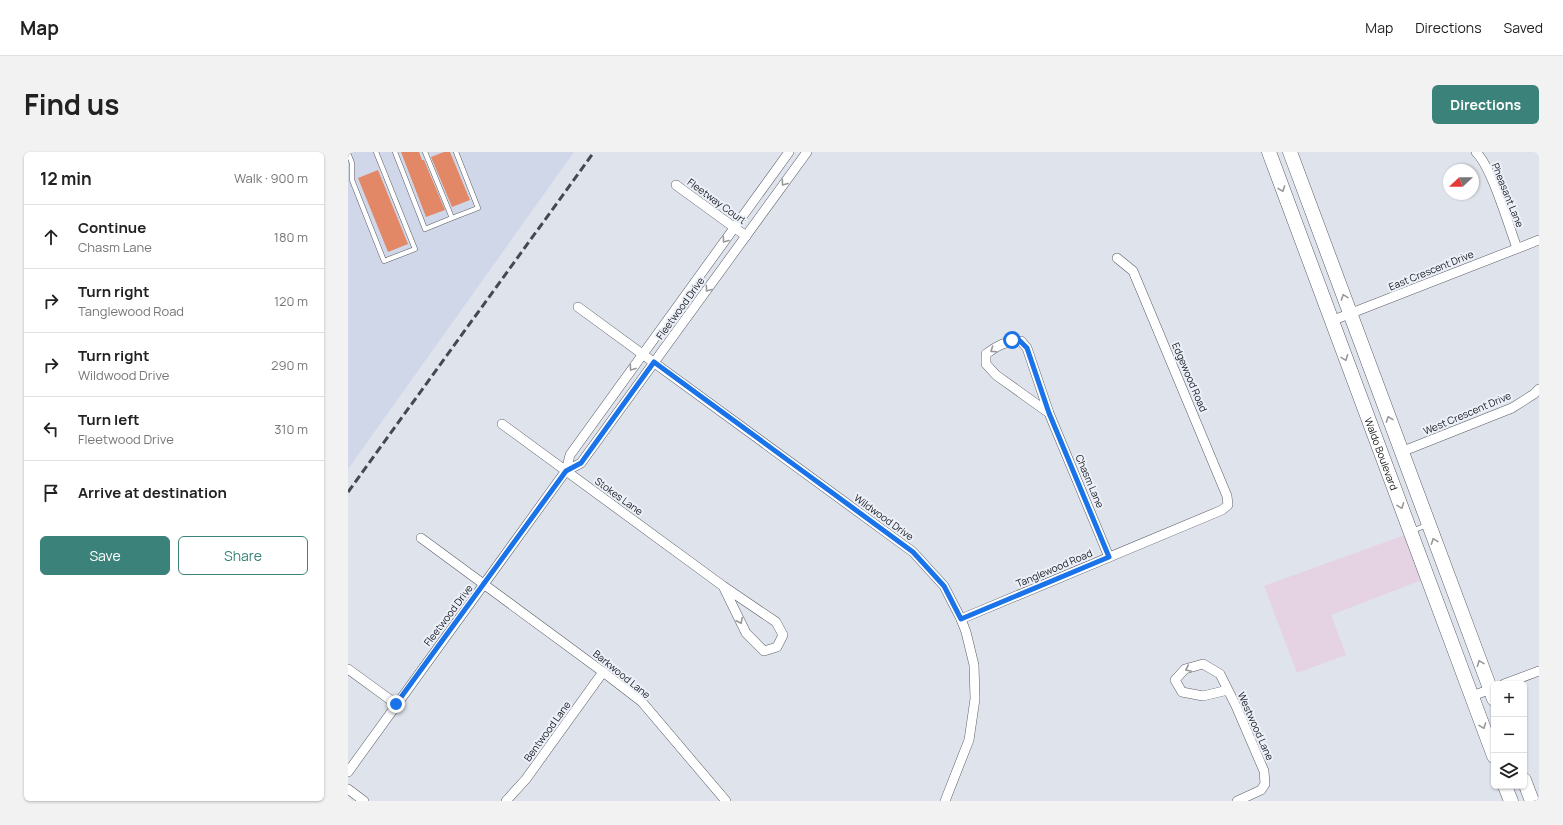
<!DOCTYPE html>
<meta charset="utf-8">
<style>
:root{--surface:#fff;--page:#f2f2f2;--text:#222;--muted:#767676;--line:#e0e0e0;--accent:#3b827a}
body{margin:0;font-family:Manrope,sans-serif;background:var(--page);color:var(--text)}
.controls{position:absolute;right:12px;bottom:12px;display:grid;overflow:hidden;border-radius:6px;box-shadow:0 1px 3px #0004}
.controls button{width:36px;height:36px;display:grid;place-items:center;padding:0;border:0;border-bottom:1px solid var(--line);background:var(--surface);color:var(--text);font:20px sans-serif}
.compass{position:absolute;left:1095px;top:12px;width:36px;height:36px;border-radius:50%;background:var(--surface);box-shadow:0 1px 3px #0004;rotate:248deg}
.stop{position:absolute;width:12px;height:12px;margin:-9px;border:3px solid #1a73e8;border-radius:50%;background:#fff}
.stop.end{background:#1a73e8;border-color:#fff;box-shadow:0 1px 4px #0008}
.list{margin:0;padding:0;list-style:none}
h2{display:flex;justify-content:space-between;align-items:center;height:52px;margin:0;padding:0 16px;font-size:17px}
h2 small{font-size:13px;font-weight:400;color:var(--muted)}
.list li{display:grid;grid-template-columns:26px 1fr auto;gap:12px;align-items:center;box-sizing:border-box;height:64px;padding:0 16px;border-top:1px solid var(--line)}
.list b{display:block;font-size:15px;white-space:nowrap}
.list p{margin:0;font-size:13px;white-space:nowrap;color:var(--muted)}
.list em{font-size:13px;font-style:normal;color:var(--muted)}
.actions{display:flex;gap:8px;padding:12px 16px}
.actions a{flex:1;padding:9px 0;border:1px solid var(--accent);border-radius:6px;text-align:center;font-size:14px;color:var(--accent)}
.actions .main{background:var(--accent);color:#fff}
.icon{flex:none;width:22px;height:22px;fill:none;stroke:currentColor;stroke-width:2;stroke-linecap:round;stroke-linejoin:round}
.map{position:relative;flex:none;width:1191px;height:649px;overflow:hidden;border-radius:6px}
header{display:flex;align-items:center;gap:24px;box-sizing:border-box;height:56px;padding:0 20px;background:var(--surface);border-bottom:1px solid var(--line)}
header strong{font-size:19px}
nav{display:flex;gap:22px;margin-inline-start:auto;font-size:14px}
.intro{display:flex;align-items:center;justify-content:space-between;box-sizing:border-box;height:96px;padding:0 24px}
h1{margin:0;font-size:28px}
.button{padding:10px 18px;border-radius:6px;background:var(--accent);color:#fff;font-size:14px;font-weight:700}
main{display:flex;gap:24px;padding:0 24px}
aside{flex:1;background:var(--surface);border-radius:6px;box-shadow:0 1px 3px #0004}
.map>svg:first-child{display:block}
</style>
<header>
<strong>Map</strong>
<nav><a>Map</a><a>Directions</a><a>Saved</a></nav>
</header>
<div class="intro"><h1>Find us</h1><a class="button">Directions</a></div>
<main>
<aside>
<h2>12 min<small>Walk · 900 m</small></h2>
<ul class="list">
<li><svg class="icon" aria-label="ahead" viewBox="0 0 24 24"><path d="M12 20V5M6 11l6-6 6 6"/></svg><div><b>Continue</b><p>Chasm Lane</p></div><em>180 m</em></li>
<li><svg class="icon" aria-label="right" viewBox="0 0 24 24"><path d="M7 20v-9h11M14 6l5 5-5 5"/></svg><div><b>Turn right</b><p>Tanglewood Road</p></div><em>120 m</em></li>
<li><svg class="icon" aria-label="right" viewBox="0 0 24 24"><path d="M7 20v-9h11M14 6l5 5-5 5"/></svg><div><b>Turn right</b><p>Wildwood Drive</p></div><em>290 m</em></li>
<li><svg class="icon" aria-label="left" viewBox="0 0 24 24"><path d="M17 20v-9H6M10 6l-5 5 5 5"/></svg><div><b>Turn left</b><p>Fleetwood Drive</p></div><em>310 m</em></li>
<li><svg class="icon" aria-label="arrive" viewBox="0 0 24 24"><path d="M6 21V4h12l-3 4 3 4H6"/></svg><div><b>Arrive at destination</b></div></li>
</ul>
<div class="actions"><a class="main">Save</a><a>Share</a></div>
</aside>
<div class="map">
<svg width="1191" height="649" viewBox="0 0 1191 649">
<rect width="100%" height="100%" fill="#dfe3ec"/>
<polygon fill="#e5d2e2" points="1057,383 1074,428 983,463 998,503 949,521 916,434"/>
<polygon fill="#d0d7e8" points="0,0 226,0 0,317"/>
<g fill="#e38867">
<polygon points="53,0 71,0 74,8 76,8 97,58 78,65"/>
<polygon points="96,0 102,0 122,48 104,55 83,5"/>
<polygon points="30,18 60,92 40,100 10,26"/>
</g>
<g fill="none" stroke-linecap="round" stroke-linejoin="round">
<defs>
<g id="lane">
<polyline points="47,0 77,77 104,66 77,0"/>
<polyline points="0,1 4,11 4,28 36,109 67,97 28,0"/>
<polyline points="104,66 130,56 108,0"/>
<polyline points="1064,379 1079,373"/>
</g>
<g id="street">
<path d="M1128,0C1144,16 1160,72 1169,96"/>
<polyline points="328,33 398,84"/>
<polyline points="230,155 565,400 596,434 613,467 618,480 626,513 627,547 621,588 597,649"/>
<polyline points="983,169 1191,88"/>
<path d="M701,261L648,223L638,212V202C649,194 659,188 673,189L679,196L701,261L761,405"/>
<polyline points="154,272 375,434 428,470 435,483 429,495 416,499 398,481 375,434"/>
<polyline points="1053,300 1164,256 1186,242 1191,237"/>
<polyline points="218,319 233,311 459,0"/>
<polyline points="73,386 255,520 294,550 378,649"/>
<polyline points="613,467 874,358 880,353 879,344 785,119 769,106"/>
<polyline points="0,517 48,552"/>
<polyline points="1156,532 1191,519"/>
<polyline points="880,538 855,544 834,540 827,528 837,517 855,512 872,522 888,554 916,619 917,632 913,638 889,649"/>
<polyline points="1124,544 1146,536"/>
<polyline points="0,620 212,327 218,319 222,303 441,0"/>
<polyline points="0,637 16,649"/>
<polyline points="158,649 178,627 255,520"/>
</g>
<g id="primary">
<path id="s1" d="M921,0L1146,604"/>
<polyline points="942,0 1146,547"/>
<polyline points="1176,628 1184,649"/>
<polyline points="1157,634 1163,649"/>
</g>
</defs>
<use href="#lane" stroke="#5b5e66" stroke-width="5.5"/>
<use href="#street" stroke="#5b5e66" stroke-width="10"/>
<use href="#primary" stroke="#5b5e66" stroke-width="15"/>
<use href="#lane" stroke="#fff" stroke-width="4.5"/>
<use href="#street" stroke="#fff" stroke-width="9"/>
<use href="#primary" stroke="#fff" stroke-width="14"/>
<polyline stroke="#46484d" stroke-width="3" stroke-dasharray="8 4" stroke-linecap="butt" points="0,340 246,0"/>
</g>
<defs><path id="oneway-chevron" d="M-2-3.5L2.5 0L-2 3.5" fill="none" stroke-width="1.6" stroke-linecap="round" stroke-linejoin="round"/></defs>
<g stroke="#979799">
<use href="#oneway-chevron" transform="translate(436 31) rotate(126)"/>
<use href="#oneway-chevron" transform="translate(934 37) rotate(70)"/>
<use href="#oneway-chevron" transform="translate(377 88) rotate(126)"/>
<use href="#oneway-chevron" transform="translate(360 137) rotate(126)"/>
<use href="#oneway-chevron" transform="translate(996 145) rotate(-110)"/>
<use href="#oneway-chevron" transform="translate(645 198) rotate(146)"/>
<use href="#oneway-chevron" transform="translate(997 206) rotate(69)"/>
<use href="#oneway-chevron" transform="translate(284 216) rotate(126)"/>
<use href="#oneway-chevron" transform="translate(1041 267) rotate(-110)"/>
<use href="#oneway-chevron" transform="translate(1053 354) rotate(69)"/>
<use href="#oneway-chevron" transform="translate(1086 389) rotate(-111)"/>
<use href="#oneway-chevron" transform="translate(392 469) rotate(63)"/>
<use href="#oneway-chevron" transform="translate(1132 511) rotate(-111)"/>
<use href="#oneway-chevron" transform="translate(840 517) rotate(155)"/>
<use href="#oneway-chevron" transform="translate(1135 574) rotate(70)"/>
</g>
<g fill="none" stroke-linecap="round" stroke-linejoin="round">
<polyline stroke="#1a73e8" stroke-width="5" points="48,552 218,319 233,311 306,210 565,400 596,434 613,467 761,405 701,261 679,196 672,189 664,188"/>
</g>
<g text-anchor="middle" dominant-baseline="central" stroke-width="4" stroke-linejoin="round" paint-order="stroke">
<g font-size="10" fill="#17181c" stroke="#ecf0f9">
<text transform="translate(1160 43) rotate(68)">Pheasant Lane</text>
<text transform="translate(369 49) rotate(36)">Fleetway Court</text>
<text transform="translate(1083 118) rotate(-22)">East Crescent Drive</text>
<text transform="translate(332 156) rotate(-54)">Fleetwood Drive</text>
<text transform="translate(842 225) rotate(67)">Edgewood Road</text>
<text transform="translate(1119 261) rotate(-23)">West Crescent Drive</text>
<text stroke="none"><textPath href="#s1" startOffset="322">Waldo Boulevard</textPath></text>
<text transform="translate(742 329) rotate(67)">Chasm Lane</text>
<text transform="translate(271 344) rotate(36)">Stokes Lane</text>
<text transform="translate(536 365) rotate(36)">Wildwood Drive</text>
<text transform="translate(706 416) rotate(-23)">Tanglewood Road</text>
<text transform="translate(100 463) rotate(-53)">Fleetwood Drive</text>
<text transform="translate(274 522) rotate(39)">Barkwood Lane</text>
<text transform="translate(908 574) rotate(66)">Westwood Lane</text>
<text transform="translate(199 579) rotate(-54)">Bentwood Lane</text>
</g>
</g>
</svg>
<div class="controls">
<button>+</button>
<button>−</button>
<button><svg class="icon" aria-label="layers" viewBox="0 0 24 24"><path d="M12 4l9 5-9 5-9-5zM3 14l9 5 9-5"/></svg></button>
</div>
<svg class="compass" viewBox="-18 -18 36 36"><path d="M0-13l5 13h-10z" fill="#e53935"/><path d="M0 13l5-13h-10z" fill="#767676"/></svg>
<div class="stop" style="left:664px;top:188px"></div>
<div class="stop end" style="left:48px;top:552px"></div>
</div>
</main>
